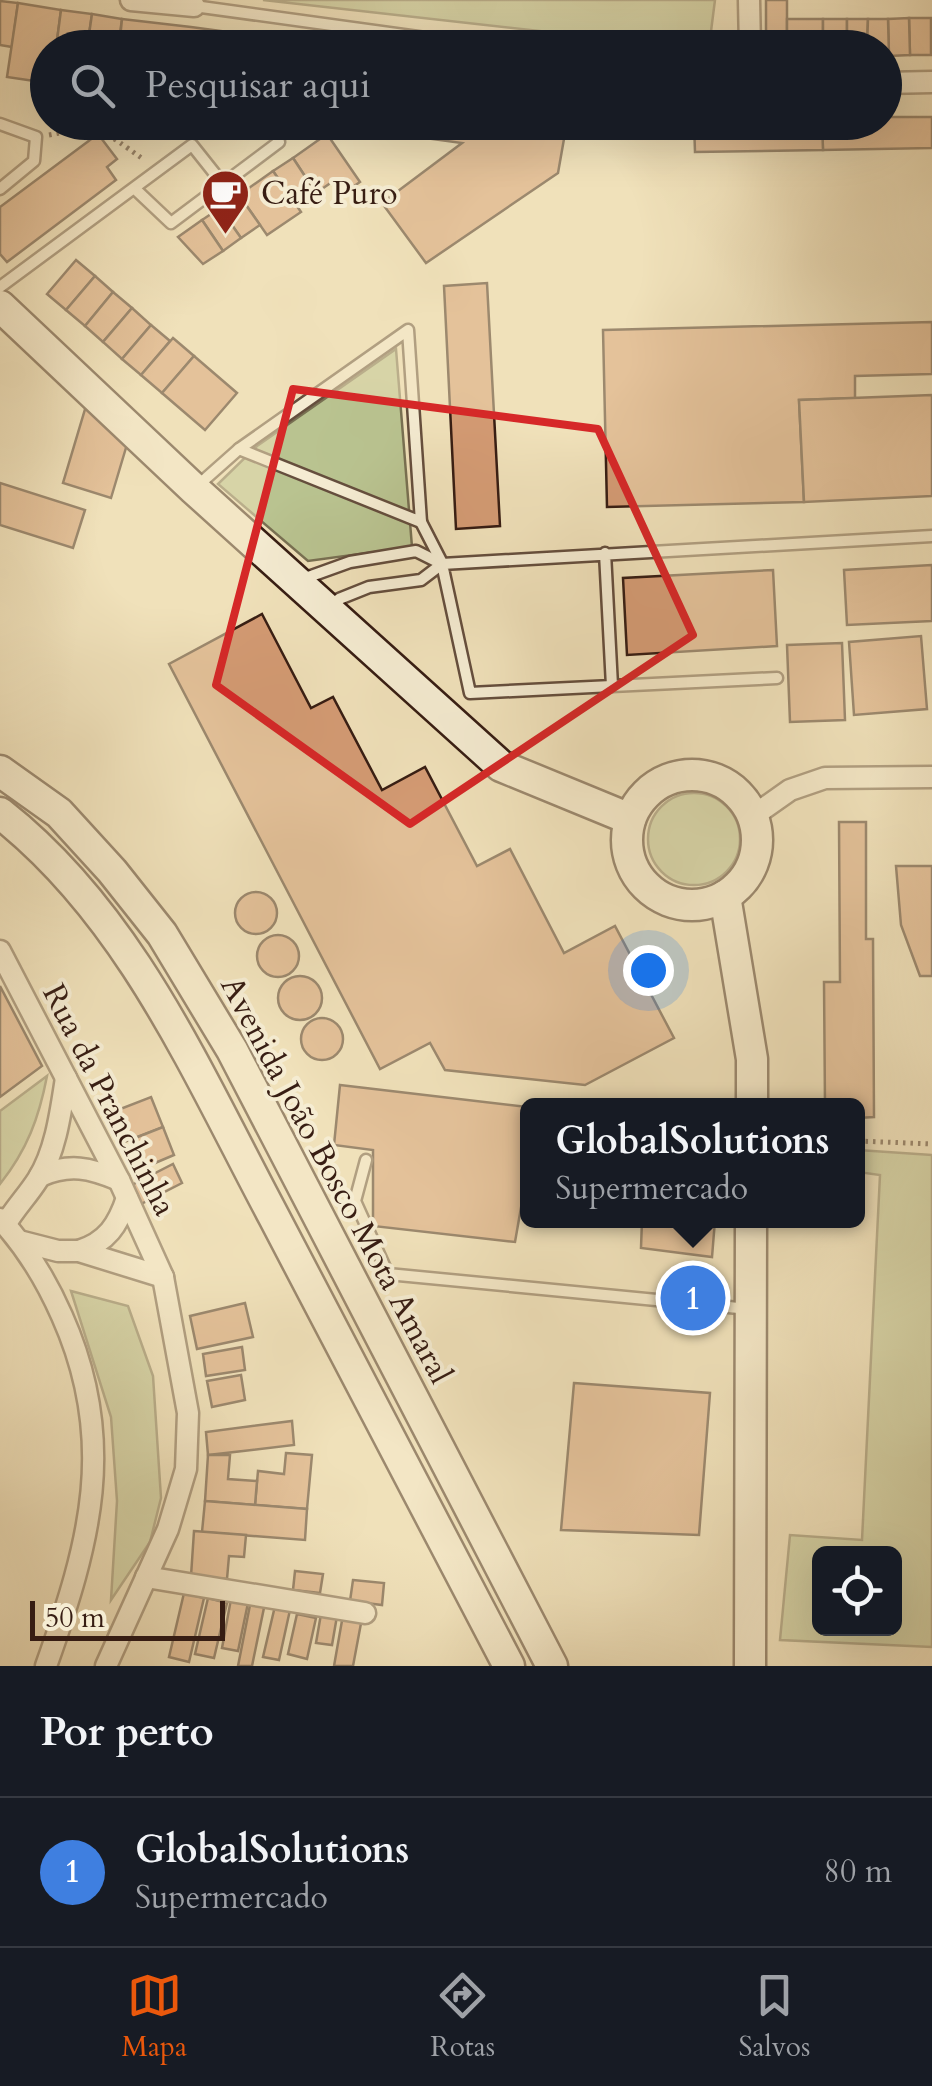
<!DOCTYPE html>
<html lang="pt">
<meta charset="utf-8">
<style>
:root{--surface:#171b24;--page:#20242c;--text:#f1f3f6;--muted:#9ea1a6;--line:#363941;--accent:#ea580c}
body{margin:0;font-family:Cardo,serif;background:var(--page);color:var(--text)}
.controls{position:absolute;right:30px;bottom:30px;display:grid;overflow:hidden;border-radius:15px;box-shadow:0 10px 40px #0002}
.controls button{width:90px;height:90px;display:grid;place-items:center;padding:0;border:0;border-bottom:2px solid var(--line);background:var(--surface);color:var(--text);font:50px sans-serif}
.scale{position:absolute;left:30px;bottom:25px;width:195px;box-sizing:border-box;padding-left:10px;border:5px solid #371d13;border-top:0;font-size:28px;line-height:35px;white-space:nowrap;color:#371d13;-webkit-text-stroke:8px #f5ecd2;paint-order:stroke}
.you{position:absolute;left:648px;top:970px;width:35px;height:35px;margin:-25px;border:8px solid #fff;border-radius:50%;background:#1a73e8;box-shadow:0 0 0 15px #1a73e833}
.badge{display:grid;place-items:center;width:65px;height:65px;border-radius:50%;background:var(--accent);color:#fff;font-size:32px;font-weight:700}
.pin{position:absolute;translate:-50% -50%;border:5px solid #fff;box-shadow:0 2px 10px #0006}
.popup{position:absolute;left:520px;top:1098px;width:345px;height:130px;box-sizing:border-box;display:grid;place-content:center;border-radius:15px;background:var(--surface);filter:drop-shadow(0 2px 8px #0005);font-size:32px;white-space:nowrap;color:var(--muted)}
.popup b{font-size:38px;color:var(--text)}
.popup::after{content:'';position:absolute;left:50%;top:100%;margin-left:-20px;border:20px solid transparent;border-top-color:var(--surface)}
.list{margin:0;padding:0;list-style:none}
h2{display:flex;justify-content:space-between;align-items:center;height:130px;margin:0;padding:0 40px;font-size:42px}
h2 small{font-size:32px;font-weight:400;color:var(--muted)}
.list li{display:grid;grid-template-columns:65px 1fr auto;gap:30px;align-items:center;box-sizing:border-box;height:150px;padding:0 40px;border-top:2px solid var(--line)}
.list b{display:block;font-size:38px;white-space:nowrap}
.list p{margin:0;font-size:32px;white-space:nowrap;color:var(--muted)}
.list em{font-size:32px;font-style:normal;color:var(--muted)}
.icon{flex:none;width:55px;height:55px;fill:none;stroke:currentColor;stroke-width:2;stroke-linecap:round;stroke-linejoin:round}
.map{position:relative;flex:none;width:932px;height:1666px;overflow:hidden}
.search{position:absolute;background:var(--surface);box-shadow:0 10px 40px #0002;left:30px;right:30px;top:30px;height:110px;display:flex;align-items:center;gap:25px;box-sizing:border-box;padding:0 35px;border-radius:55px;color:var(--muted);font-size:38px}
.sheet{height:280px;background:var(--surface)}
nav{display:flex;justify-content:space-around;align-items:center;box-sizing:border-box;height:140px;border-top:2px solid var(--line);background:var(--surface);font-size:28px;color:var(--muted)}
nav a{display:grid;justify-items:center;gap:5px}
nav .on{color:var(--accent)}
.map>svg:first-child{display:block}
</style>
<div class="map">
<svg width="932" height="1666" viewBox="0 0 932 1666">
<rect width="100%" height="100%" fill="#f0e1ba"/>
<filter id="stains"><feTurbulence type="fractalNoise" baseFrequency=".002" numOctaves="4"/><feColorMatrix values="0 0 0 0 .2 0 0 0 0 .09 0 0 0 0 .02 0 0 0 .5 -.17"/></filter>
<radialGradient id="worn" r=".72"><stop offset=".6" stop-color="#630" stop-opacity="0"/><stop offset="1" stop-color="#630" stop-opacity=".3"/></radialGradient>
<g fill="#b9c390" stroke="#787052" stroke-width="2.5" fill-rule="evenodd">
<polygon points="263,0 715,0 709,47 692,48"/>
<polygon points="396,349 412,547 308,561 218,484 257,446"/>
<circle cx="694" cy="839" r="46"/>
<path d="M47,1076C39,1118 27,1150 0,1184V1111Z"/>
<path d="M858,1150L932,1155V1647L780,1640L790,1535L862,1540L880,1175L858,1172ZM820,1554H894V1628H820Z"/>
<polygon points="71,1291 128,1306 153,1376 161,1498 150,1542 111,1600 117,1501 111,1417"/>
</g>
<g fill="#d49b74" stroke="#371d13" stroke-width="2.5">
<rect x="766" y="0" width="21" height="34"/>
<polygon points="0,1 18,3 12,47 0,45"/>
<polygon points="18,3 61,10 56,48 48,48 48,83 7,77"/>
<polygon points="61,10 92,14 87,48 56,48"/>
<polygon points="92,14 122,19 118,48 87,48"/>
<polygon points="909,18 931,18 931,55 910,55"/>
<polygon points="909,18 910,55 889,56 888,19"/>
<polygon points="122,19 191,27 349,48 119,48"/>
<polygon points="787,19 823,19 823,48 777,48 777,34 787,34"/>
<rect x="823" y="19" width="24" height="29"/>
<polygon points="847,19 868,19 867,48 847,48"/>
<polygon points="868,19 888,19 889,56 884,56 884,48 867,48"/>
<polygon points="884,117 932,117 932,148 823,150 822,122 884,122"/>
<polygon points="308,122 567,122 558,173 426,263 382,203 462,143"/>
<polygon points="694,122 822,122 823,150 695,152"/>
<polygon points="98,134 117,159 107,167 116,180 7,262 0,254 0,207"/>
<polygon points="327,134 360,182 341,195 332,182 316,193 293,158"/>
<polygon points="293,158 316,193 297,206 273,171"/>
<polygon points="273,171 301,212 267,235 239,195"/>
<polygon points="239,195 260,225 241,238 220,208"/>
<polygon points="220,208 241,238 223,251 202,220"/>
<polygon points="202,220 223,251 203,264 178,237"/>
<polygon points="76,260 95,276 66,310 47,294"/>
<polygon points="95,276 113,292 85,326 66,310"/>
<polygon points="487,283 500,526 456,529 444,286"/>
<polygon points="113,292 132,308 103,342 85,326"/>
<polygon points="132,308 151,325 122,359 103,342"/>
<polygon points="932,322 932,374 855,376 855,398 799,400 804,502 607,507 603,330"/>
<polygon points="151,325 170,341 141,375 122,359"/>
<polygon points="173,338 194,356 162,393 141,375"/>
<polygon points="194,356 237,393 205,430 162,393"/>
<polygon points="932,395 932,496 804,502 799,400"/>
<polygon points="86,406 128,441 111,498 63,483"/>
<polygon points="0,483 85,510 73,548 0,525"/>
<polygon points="932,565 932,621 847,625 844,570"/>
<polygon points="773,570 777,646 627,655 623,578"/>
<polygon points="262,614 311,708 333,697 382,790 425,767 477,866 510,849 564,953 615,926 674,1038 585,1085 445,1070 430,1043 380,1069 169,664"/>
<polygon points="921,636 927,709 854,715 849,642"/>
<polygon points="842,643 845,720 790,722 787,645"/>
<polygon points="839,822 866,822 866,939 873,939 874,1117 858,1118 858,1106 825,1106 824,982 840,982"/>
<polygon points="896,866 932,866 932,976 920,976 901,925"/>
<circle cx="256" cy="913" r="21"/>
<circle cx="278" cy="956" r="21"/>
<circle cx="300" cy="998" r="22"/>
<polygon points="0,986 42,1066 0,1097"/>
<circle cx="322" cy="1039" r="21"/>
<polygon points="340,1085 528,1107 528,1203 522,1202 515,1242 373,1226 373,1150 334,1145"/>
<polygon points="151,1097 163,1127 122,1143 110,1113"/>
<polygon points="163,1127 174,1155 136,1171 129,1153 135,1151 130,1140"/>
<polygon points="173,1164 182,1183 139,1205 130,1186"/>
<polygon points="642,1220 715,1220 712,1257 641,1248"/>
<polygon points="245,1303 253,1337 197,1349 190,1316"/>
<polygon points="242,1347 245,1370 206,1376 203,1354"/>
<polygon points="241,1375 245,1400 212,1407 207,1381"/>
<polygon points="574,1383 710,1393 699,1535 561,1530"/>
<polygon points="292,1421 294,1445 208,1455 206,1432"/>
<polygon points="286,1453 312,1455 307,1509 255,1505 258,1471 284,1474"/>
<polygon points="208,1455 230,1455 228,1479 257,1481 255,1505 205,1501"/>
<polygon points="205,1501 307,1509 305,1540 202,1532"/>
<polygon points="194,1531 246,1535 244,1557 229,1556 227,1579 191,1576"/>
<polygon points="295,1571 323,1574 320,1593 293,1590"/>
<polygon points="353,1580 384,1583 382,1605 350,1601"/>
<polygon points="184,1593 204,1598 189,1662 169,1657"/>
<polygon points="208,1598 227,1603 214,1658 195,1654"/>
<polygon points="231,1599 248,1603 238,1651 222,1648"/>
<polygon points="251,1600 265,1603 252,1666 238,1666"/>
<polygon points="275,1606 290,1610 279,1660 263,1657"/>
<polygon points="297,1614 316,1618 307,1659 288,1654"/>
<polygon points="321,1614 337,1616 332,1645 316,1643"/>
<polygon points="343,1615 362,1618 353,1666 334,1666"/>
</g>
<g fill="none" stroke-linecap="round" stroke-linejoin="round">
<defs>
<g id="service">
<polyline points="194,6 498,48"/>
<polyline points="0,124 36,137 34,161 0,189"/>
<polyline points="223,184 279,142"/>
<polyline points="0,287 192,145 223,184 171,223 134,188"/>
<polygon points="408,330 421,522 239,449"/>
<polyline points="195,488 239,449"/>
<polyline points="421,522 441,561"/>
<polyline points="605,553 612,686 470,693 442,564 932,536"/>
<polyline points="300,580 350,562 416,551 442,564"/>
<polyline points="330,608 339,599 369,587 421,580 442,564"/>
<polyline points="612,686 777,678"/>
<polyline points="366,1160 355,1201 388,1274 749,1309"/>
</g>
<g id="minor">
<polyline points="131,0 194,6"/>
<polyline points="749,0 750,48"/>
<polyline points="884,83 932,82"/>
<polyline points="753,816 790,790 825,778 932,777"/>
<polyline points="0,951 119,1180 163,1277 188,1413 186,1469 168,1529 106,1666"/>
<path d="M40,1176C70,1163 90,1168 119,1180"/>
<path d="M0,1219C26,1247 47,1282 62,1316C118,1441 90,1543 46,1666"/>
<path d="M5,1225C15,1208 28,1195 38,1179C56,1151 61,1110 66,1078"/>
<polyline points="19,1241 58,1251 79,1251 163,1277"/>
<path d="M79,1251C107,1242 118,1225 127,1198"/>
<polyline points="146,1577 365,1613"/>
</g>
<g id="secondary">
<polyline points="0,306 194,489 501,766 630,819"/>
<polyline points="0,771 59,813 112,871 162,934 232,1050 552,1666"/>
<circle cx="692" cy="840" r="65"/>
<path d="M0,813C131,916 197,1073 274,1217C353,1366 431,1516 509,1666"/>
<polyline points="725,896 752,1059 752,1106"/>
<polyline points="750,1666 751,1220"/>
</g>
</defs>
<use href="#service" stroke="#654e3d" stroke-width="15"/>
<use href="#minor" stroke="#654e3d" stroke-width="25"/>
<use href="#secondary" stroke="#371d13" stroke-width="35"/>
<g stroke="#371d13" stroke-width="5" stroke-dasharray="2.5 5" stroke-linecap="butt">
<path d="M49,135C103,125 100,129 143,159"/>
<polyline points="858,1141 932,1144"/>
</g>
<use href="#service" stroke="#f5ecd2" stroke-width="10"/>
<use href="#minor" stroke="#f5ecd2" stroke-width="20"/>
<use href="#secondary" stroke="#f5ecd2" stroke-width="30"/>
</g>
<path d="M0 0H932V1666H0ZM293,389L598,429L693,635L410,824L216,685Z" fill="#f0e1ba" fill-opacity=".55" fill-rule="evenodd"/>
<path fill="none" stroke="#d62828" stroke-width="8" stroke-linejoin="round" d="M293,389L598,429L693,635L410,824L216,685Z"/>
<defs>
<symbol id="cafe-pin" viewBox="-11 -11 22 30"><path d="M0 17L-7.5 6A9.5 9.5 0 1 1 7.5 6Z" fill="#8f2418" stroke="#f5ecd2"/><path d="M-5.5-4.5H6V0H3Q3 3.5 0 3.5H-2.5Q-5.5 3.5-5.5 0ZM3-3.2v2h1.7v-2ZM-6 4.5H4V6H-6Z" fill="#fff"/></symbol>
</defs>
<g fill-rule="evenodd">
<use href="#cafe-pin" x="198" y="166" width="55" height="75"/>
</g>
<g text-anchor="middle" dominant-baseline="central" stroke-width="8" stroke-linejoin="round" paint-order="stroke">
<g font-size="32" fill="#371d13" stroke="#f5ecd2" text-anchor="start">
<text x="261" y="194">Café Puro</text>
</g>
<g font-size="32" fill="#371d13" stroke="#f5ecd2">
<text transform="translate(109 1100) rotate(63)">Rua da Pranchinha</text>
<text transform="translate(336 1180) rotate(62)">Avenida João Bosco Mota Amaral</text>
</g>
</g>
<rect width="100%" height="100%" filter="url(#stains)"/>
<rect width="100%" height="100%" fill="url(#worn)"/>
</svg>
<div class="controls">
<button><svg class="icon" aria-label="locate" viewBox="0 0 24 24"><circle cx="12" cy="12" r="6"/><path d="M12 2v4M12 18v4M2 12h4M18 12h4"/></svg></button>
</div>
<div class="scale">50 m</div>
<div class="you"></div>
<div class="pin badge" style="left:693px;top:1298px;background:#3f7fe0">1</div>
<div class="popup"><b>GlobalSolutions</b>Supermercado</div>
<div class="search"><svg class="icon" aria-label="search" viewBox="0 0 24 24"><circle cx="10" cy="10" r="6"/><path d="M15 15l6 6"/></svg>Pesquisar aqui</div>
</div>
<section class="sheet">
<h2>Por perto<small></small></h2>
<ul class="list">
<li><span class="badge" style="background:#3f7fe0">1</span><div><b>GlobalSolutions</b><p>Supermercado</p></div><em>80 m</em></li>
</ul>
</section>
<nav>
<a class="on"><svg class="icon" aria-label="map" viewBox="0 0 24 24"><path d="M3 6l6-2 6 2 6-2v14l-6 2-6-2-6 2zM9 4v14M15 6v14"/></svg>Mapa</a>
<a><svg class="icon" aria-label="directions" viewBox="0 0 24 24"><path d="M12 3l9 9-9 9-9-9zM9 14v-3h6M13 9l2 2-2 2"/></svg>Rotas</a>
<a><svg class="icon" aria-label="saved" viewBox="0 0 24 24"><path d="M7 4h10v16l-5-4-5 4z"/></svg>Salvos</a>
</nav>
